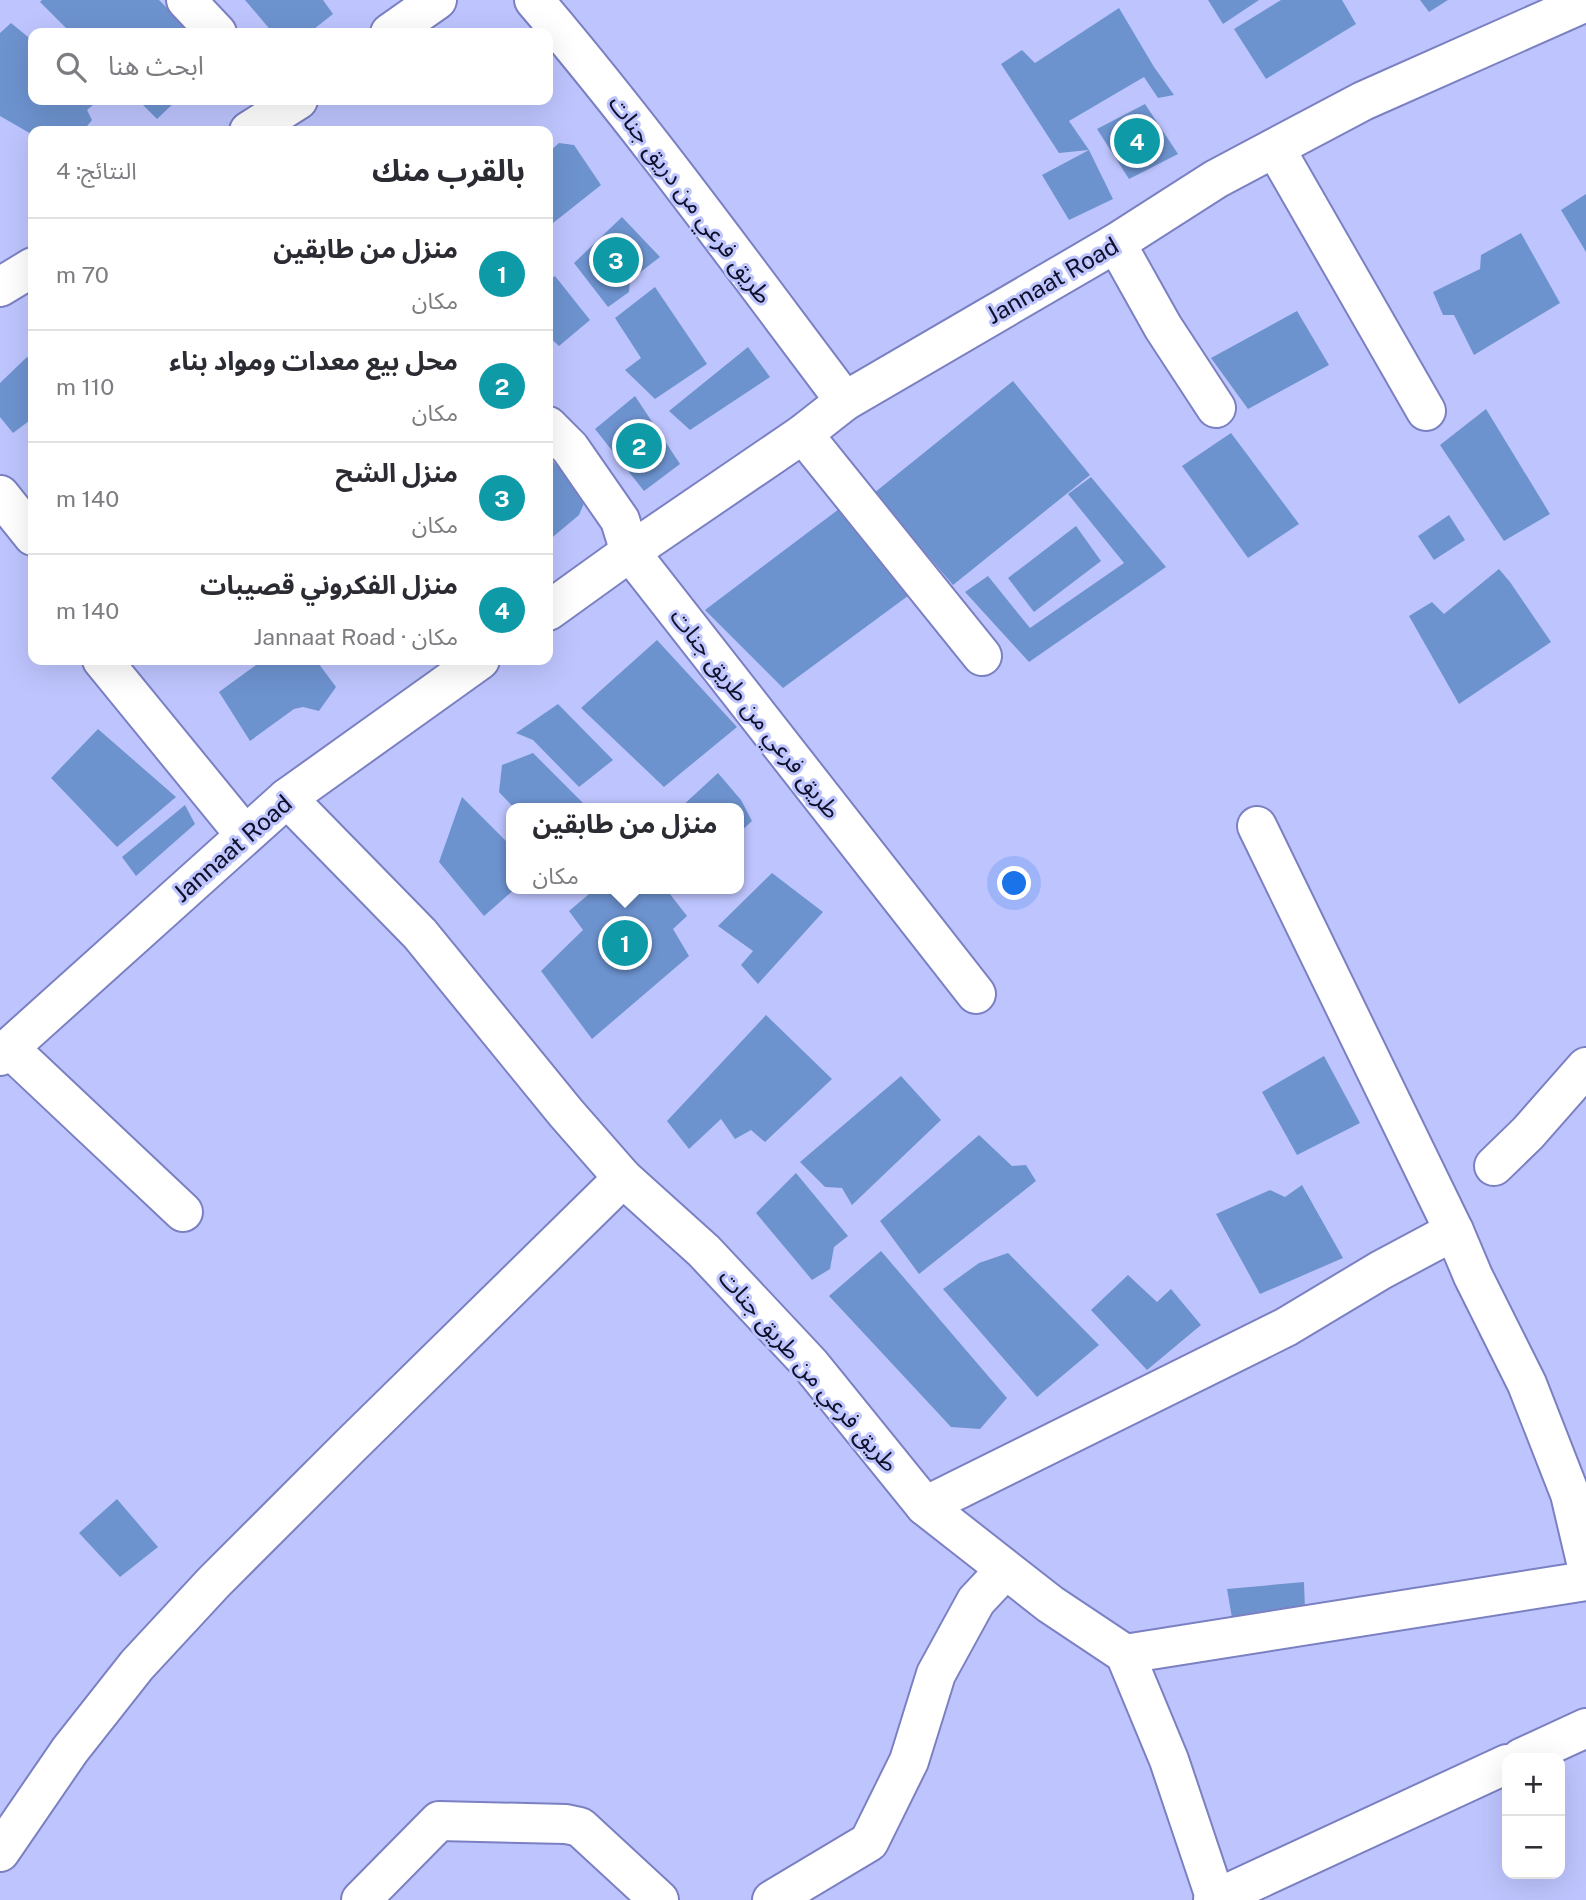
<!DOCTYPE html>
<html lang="ar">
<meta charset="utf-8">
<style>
:root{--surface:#fff;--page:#f7f7f7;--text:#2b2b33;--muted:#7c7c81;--line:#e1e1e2;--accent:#111827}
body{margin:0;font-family:"Public Sans","Noto Sans Arabic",sans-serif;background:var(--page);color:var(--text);direction:rtl}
.controls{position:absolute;right:21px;bottom:21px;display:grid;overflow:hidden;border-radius:14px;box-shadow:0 7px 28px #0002}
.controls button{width:63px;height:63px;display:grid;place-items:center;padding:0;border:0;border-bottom:2px solid var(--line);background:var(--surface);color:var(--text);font:35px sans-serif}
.you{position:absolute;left:1015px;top:884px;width:24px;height:24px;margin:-18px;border:5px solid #fff;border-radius:50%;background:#1a73e8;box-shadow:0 0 0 10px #1a73e833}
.badge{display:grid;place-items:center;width:46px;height:46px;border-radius:50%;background:var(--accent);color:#fff;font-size:23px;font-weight:700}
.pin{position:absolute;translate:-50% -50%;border:4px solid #fff;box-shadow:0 2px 7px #0006}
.popup{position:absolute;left:506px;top:803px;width:238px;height:91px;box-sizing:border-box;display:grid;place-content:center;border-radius:14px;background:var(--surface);filter:drop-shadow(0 2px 5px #0005);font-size:23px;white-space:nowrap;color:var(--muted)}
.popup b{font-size:26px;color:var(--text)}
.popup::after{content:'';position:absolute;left:50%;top:100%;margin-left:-14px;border:14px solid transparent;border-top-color:var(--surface)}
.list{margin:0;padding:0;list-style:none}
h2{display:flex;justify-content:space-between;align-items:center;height:91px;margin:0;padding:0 28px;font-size:30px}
h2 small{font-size:23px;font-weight:400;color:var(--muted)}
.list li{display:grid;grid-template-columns:46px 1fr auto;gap:21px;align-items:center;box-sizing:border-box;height:112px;padding:0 28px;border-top:2px solid var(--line)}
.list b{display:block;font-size:26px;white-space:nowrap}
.list p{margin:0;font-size:23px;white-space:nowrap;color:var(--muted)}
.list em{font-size:23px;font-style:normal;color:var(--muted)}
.icon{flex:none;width:38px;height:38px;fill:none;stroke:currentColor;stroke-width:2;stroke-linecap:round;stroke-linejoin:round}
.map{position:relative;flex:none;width:1586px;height:1900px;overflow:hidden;direction:ltr}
.search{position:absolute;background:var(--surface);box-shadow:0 7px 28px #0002;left:28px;top:28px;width:525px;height:77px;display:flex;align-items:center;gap:18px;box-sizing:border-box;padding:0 24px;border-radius:14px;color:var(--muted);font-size:26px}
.panel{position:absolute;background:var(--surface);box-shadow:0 7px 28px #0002;left:28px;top:126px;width:525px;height:539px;border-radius:14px;direction:rtl}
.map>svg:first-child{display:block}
</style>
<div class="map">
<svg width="1586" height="1900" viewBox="0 0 1586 1900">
<rect width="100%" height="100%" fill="#bec5fe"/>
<g fill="#6d93cf">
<polygon points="42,0 159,0 192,33 71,33 40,2"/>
<polygon points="245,0 323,0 333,14 309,33 273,33"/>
<polygon points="1208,0 1259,0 1223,24"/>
<polygon points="1281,0 1342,0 1356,24 1266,79 1234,29"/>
<polygon points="1420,0 1448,0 1429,12"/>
<polygon points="1119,8 1154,67 1174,95 1158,98 1144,77 1069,121 1089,150 1059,153 1001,64 1022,50 1035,63"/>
<polygon points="11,23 33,41 33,100 99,100 87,110 92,120 83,131 33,131 33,135 0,116 0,33"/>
<polygon points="138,100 177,100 157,119"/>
<polygon points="1145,104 1178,154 1129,179 1097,129"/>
<polygon points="559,143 574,145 601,185 548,227 548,153"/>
<polygon points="1089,150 1113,199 1069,220 1042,175"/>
<polygon points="1586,194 1586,252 1561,210"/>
<polygon points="622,217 660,257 630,280 629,292 608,307 574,263"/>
<polygon points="1521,233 1560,303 1474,355 1454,315 1443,315 1433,292 1480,269 1481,255"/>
<polygon points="555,276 590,320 559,346 548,336 548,282"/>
<polygon points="655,287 707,364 655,399 625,370 641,358 615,318"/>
<polygon points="1297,311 1329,365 1248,409 1211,358"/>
<polygon points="748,347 770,377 690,430 669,411"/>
<polygon points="27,357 33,362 33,418 13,433 0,417 0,383"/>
<polygon points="1013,381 1090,475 953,585 874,493"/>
<polygon points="635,396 680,464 644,491 595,429"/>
<polygon points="1486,409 1550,514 1504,541 1440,445"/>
<polygon points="1231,433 1299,524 1248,558 1182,466"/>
<polygon points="548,457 570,477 585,501 579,515 548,541"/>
<polygon points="1091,477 1166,567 1029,662 965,592 988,576 1030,628 1124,563 1068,494"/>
<polygon points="843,506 916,590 783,688 705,610"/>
<polygon points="1449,515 1465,540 1434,560 1418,536"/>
<polygon points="1076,526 1101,561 1034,612 1008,578"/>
<polygon points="1499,569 1510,582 1551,642 1459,704 1409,616 1432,602 1444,614"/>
<polygon points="657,640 737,727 664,787 581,708"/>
<polygon points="263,660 316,660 336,687 319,711 303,707 294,709 250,741 219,692"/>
<polygon points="558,704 613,760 579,787 533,740 516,733"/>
<polygon points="98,729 176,797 117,847 51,778"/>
<polygon points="533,753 588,808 514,808 499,792 502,765"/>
<polygon points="718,773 741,800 752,821 739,833 739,808 680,808"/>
<polygon points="462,797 511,846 511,889 515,889 484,916 439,862"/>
<polygon points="185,805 195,824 136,876 122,857"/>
<polygon points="772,873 823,912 758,984 741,965 753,951 718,926"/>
<polygon points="595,889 666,889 687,916 673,929 689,956 592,1039 541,971 583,930 569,911"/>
<polygon points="766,1015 832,1079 765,1142 751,1130 735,1139 721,1119 689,1149 667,1121"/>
<polygon points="1324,1056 1360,1123 1297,1155 1262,1092"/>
<polygon points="901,1076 941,1120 852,1205 842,1188 825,1187 800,1162"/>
<polygon points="979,1135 1012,1166 1026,1165 1036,1181 919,1274 880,1221"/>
<polygon points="796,1173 848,1236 834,1247 830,1269 812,1280 756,1213"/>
<polygon points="1302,1185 1343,1258 1260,1294 1216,1214 1270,1190 1285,1197"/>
<polygon points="881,1251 1007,1398 980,1429 951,1427 829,1296"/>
<polygon points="1008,1253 1099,1345 1037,1397 943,1289 979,1263"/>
<polygon points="1128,1275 1157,1302 1171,1289 1201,1325 1147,1370 1091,1310"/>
<polygon points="117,1499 158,1547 120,1577 79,1533"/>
<polygon points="1304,1582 1305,1610 1232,1618 1227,1589"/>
</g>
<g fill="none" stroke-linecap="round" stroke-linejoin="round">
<defs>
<g id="minor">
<polyline points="186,0 217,33"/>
<path d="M534,0C644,129 743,266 845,401"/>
<polyline points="390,33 437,0"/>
<polyline points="249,131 298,100"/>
<polyline points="1275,148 1426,411"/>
<polyline points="1116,243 1163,327 1216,408"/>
<polyline points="0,287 33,267"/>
<polyline points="548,426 570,448 620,520 630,552 976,994"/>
<polyline points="803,434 982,656"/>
<polyline points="0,495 33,536"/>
<polyline points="548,611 630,552 803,434 845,401 1116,243 1216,179 1363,101 1586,2"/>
<polyline points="102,660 245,835"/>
<polyline points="287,798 420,934 566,1113 623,1178 704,1251 810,1364 925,1506 1050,1604 1125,1654 1169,1760 1216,1900"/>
<polyline points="1257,826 1454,1231 1473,1276 1527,1384 1570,1494 1586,1562"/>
<polyline points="9,1048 183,1212"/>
<polyline points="0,1056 287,798 480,660"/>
<polyline points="1494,1166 1528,1133 1586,1067"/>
<polyline points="925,1506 1286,1327 1381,1270 1454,1231"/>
<polyline points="1125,1654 1586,1581"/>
<polyline points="1521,1758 1586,1728"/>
<polyline points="0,1852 70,1750 137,1665 214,1582 350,1446 623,1178"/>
<polyline points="361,1900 439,1821 566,1824 580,1827 659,1900"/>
<polyline points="772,1900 869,1842 909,1761 936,1674 976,1601 1005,1570"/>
<polyline points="1213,1900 1507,1764"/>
</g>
</defs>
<use href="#minor" stroke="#7a80c2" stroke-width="42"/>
<use href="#minor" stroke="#fff" stroke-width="38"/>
</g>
<g text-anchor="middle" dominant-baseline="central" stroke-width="6" stroke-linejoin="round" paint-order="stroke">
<g font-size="24" fill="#0f1029" stroke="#bec5fe">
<text transform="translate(691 199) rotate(53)">طريق فرعي من دريق جنات</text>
<text transform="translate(1052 280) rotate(-30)">Jannaat Road</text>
<text transform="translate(756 713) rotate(52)">طريق فرعي من طريق جنات</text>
<text transform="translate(232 848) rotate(-41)">Jannaat Road</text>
<text transform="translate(809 1370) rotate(49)">طريق فرعي من طريق جنات</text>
</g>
</g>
</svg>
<div class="controls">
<button>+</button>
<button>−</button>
</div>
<div class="you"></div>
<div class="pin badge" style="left:625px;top:943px;background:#0f9aa8">1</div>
<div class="popup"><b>منزل من طابقين</b>مكان</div>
<div class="pin badge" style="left:639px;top:446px;background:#0f9aa8">2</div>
<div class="pin badge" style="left:616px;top:260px;background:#0f9aa8">3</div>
<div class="pin badge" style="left:1137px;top:141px;background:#0f9aa8">4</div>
<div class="search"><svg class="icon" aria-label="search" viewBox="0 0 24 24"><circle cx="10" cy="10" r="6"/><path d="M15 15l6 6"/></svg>ابحث هنا</div>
<section class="panel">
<h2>بالقرب منك<small>النتائج: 4</small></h2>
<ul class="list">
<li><span class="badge" style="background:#0f9aa8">1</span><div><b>منزل من طابقين</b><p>مكان</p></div><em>70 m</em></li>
<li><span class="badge" style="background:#0f9aa8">2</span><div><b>محل بيع معدات ومواد بناء</b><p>مكان</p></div><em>110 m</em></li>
<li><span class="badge" style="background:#0f9aa8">3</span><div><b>منزل الشح</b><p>مكان</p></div><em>140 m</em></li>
<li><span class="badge" style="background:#0f9aa8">4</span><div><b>منزل الفكروني قصيبات</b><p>مكان · Jannaat Road</p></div><em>140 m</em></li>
</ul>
</section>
</div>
